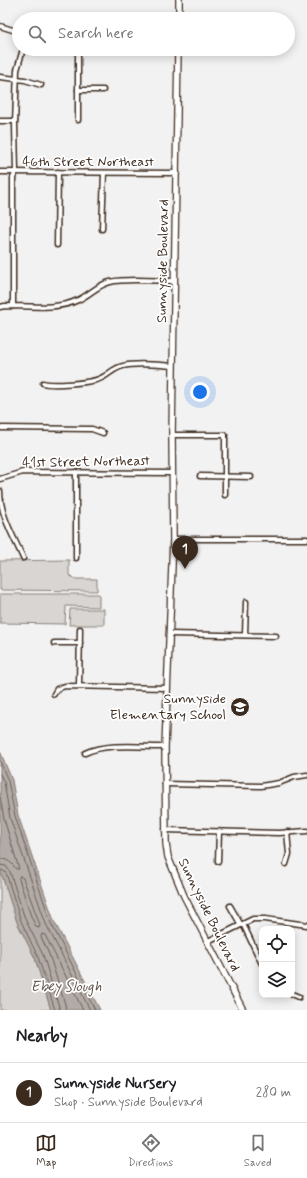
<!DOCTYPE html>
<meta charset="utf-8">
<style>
:root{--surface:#fff;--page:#f2f2f2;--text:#202124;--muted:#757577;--line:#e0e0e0;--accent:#3b2a1e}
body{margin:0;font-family:Mynerve,sans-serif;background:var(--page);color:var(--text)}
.controls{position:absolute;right:12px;bottom:12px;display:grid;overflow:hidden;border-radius:8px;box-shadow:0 2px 10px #0003}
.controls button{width:36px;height:36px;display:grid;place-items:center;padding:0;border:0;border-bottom:1px solid var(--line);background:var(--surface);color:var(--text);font:20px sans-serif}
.you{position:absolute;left:200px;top:392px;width:14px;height:14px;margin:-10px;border:3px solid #fff;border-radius:50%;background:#1a73e8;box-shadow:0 0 0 6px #1a73e833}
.badge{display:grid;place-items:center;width:26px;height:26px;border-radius:50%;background:var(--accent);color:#fff;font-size:13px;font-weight:700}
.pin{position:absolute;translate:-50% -33px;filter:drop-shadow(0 1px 2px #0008)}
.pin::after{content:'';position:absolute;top:21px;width:14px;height:12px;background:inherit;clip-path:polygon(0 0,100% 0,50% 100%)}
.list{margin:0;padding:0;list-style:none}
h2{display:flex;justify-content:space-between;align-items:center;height:52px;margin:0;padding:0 16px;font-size:17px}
h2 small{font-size:13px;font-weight:400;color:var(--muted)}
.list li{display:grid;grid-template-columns:26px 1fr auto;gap:12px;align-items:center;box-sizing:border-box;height:60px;padding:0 16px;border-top:1px solid var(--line)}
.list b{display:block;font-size:15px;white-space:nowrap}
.list p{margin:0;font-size:13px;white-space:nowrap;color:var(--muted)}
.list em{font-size:13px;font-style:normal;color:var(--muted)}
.icon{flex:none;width:22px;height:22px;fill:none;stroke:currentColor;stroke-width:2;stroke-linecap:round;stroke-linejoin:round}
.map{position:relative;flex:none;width:307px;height:1010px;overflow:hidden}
.search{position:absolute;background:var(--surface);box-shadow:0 2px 10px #0003;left:12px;right:12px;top:12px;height:44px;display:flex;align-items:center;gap:10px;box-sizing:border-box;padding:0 14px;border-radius:22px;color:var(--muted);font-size:15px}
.sheet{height:112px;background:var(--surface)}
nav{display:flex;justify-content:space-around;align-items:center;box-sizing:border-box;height:56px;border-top:1px solid var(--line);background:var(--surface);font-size:11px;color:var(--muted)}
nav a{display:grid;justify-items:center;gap:2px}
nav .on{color:var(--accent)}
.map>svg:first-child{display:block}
</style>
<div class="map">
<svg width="307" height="1010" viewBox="0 0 307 1010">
<rect width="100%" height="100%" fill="#f3f2f2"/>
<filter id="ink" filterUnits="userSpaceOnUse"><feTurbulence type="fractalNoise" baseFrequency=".025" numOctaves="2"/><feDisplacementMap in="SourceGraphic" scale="8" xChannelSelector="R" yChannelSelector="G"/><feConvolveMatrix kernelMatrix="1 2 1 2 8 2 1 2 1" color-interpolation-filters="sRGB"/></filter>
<g filter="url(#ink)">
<g fill="#d8d5d2" stroke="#8a8078">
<polygon points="69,560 69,575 76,579 97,579 97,591 0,590 0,561"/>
<polygon points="0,594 99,594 99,607 66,606 65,624 0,623"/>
<polygon points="70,609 104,609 104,625 69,625"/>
<polygon points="0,869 17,922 35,958 51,1010 0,1010"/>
</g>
<polygon fill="#b2aba7" stroke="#827770" points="0,751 12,780 18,815 54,921 100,1010 51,1010 35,958 17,922 0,869"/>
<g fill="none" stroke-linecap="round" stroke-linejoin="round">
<g stroke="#6b5e55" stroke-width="1">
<polyline points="0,761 8,781 15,816 51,923 95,1010"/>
<polyline points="0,774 4,782 10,818 46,924 90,1010"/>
<path d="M0,797L4,819L19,869H16C12,863 8,859 0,859"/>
<polyline points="0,865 6,866 10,872 25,919 43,955 60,1010"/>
<polyline points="0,870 4,871 6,873 21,921 38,957 55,1010"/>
<polygon points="20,876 23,878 40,925 39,928 36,927 31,916 19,879"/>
<polyline points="66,1010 65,1004 49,954 41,937 42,934 45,935 83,1010"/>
</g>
<defs>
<g id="street">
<polyline points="0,26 19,32"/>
<polyline points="0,77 25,80 41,85"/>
<polyline points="78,90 103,90"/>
<polyline points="78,120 78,49"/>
<polyline points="0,121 15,121"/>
<polyline points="0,172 177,173"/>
<polyline points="102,229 104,173"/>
<polyline points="57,245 58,172"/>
<polyline points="13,306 13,178 16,172 15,124 17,70 23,49"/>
<path d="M0,307L5,306C27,306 58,310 78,300C90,295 97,285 110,282C127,278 156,281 174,281"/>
<path d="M43,383C52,386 89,383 99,379C108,376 113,368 123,366C137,362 158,365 173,366"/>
<polyline points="0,428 92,429 103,433"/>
<polyline points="172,435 225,435 225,495"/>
<polyline points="200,476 251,477"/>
<polyline points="0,479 23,472 172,473"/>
<path d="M0,491C0,515 14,537 23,558"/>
<polyline points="173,539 307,539"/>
<polyline points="76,558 76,472"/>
<polyline points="169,634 276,636"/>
<polyline points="245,635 246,602"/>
<polyline points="54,643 80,643"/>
<polyline points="79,686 80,629"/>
<polyline points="54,694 57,689 65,686 167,688"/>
<path d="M85,753C106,743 141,747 165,747"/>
<polyline points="165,784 261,786 279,783 294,777 307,775"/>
<polyline points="165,830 279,833 307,831"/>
<polyline points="218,861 219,832"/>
<polyline points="286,864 289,854 287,832"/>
<polyline points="230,906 241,925"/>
<polyline points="243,924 262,964"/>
<polyline points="208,941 253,919 265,919 307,925"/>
<polyline points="292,994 299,997"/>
</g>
<g id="secondary">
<polyline points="179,19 179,0"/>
<polyline points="178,49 172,435 173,539 165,747 166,844 168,857 184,896 243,1010"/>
</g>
</defs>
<use href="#street" stroke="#3b2a1e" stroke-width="7"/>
<use href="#secondary" stroke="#3b2a1e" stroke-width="8"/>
<use href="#street" stroke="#fff" stroke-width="4"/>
<use href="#secondary" stroke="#fff" stroke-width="5.5"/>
</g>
</g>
<defs>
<symbol id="school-disc" viewBox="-11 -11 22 22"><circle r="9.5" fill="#3b2a1e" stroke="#fff"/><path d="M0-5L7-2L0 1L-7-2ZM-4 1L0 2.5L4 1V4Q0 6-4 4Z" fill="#fff"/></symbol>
</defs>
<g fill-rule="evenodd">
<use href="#school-disc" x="229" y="696" width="22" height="22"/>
</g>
<g text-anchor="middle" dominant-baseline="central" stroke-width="3.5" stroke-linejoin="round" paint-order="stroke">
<g font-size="14" fill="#3b2a1e" stroke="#fff">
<text x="88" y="162">46th Street Northeast</text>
<text transform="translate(163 261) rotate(-89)">Sunnyside Boulevard</text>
<text transform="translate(86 462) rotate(-1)">41st Street Northeast</text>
<text transform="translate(209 915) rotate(64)">Sunnyside Boulevard</text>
</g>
<g font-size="14" fill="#3b2a1e" stroke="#fff" text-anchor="end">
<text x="226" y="699">Sunnyside<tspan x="226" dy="16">Elementary School</tspan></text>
</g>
<g font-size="15" font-style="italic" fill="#65574e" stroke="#fff">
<text x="66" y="987">Ebey Slough</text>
</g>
</g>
</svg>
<div class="controls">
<button><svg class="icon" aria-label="locate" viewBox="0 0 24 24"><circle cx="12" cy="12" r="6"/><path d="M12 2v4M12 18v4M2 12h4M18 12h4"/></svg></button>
<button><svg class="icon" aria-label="layers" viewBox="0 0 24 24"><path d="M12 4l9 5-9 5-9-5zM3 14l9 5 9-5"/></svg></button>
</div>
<div class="you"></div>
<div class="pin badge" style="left:185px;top:569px">1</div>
<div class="search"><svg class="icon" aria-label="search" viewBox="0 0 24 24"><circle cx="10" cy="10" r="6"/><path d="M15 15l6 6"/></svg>Search here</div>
</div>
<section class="sheet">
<h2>Nearby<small></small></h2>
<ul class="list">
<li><span class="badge">1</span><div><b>Sunnyside Nursery</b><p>Shop · Sunnyside Boulevard</p></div><em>280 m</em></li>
</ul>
</section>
<nav>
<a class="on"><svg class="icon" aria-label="map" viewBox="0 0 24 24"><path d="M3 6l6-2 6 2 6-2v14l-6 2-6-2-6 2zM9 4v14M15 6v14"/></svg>Map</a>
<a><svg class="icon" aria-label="directions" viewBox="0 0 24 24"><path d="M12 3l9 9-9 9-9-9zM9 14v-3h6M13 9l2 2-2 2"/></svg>Directions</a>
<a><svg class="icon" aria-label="saved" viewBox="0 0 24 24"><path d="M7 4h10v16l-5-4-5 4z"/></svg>Saved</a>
</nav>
